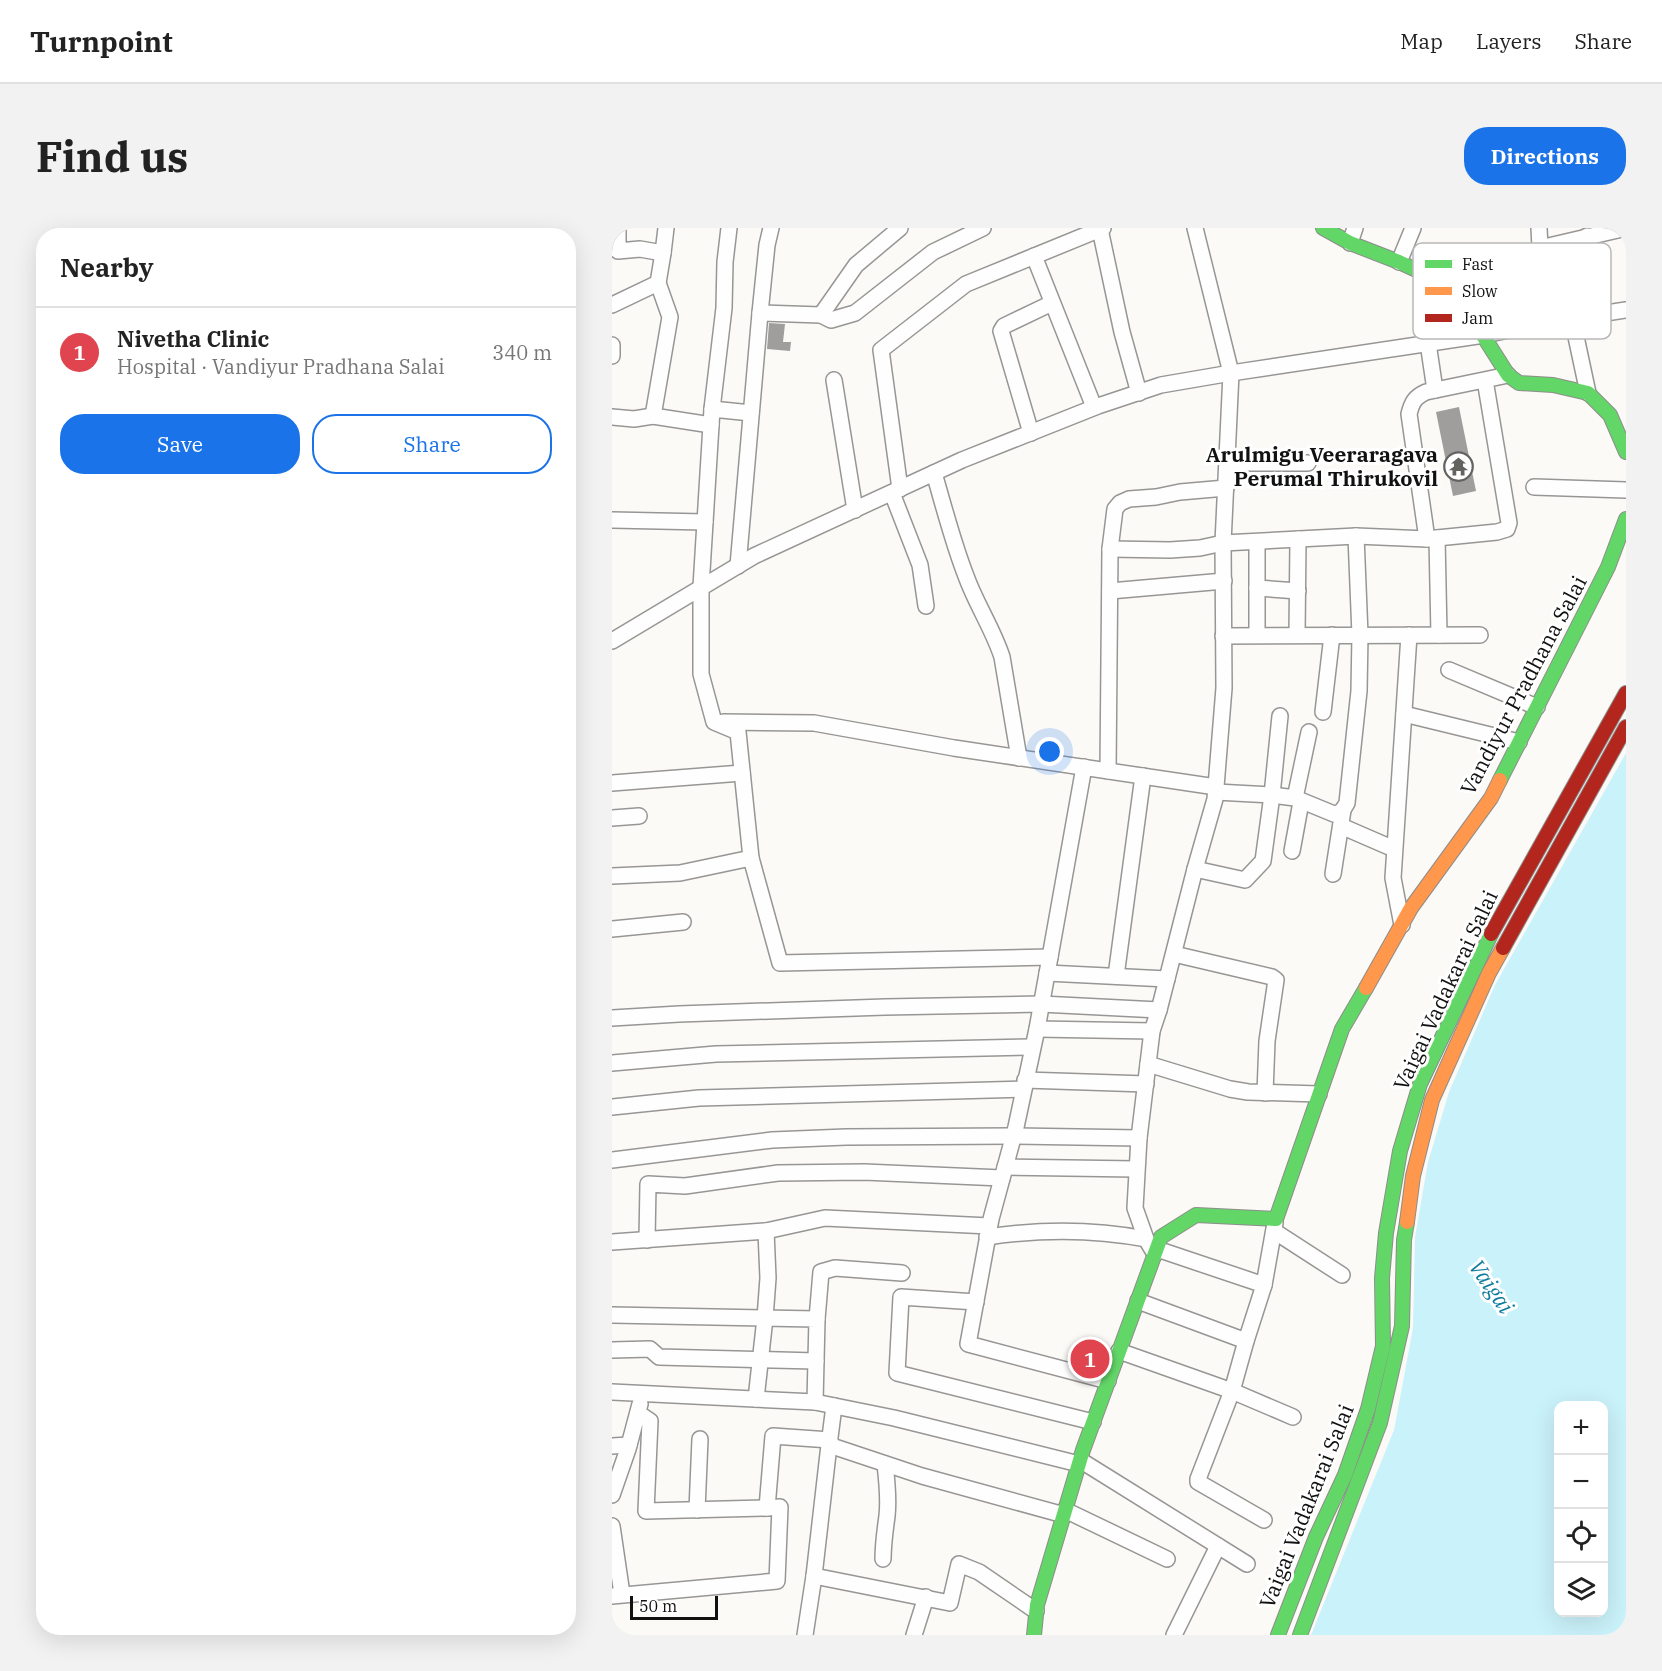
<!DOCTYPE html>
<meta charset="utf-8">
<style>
:root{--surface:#fff;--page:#f2f2f2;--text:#222;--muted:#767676;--line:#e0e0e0;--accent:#1a73e8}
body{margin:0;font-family:"IBM Plex Serif",serif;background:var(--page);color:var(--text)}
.controls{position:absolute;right:18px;bottom:18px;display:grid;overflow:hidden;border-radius:12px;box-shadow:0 6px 24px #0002}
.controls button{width:54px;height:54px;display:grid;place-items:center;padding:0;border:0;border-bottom:2px solid var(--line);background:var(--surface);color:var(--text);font:30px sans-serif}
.scale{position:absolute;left:18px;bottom:15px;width:88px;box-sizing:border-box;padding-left:6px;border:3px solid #111;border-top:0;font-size:16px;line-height:21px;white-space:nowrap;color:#111;-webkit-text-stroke:4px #fff;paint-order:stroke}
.you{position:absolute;left:438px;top:524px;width:21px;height:21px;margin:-15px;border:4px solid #fff;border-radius:50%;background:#1a73e8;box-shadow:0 0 0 9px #1a73e833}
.badge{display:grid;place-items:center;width:39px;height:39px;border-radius:50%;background:var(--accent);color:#fff;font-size:20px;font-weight:700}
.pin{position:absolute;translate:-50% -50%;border:3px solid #fff;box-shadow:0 2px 6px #0006}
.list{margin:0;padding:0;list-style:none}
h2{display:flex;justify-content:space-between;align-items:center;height:78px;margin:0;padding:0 24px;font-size:26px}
h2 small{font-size:20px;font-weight:400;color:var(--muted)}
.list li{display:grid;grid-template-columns:39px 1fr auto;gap:18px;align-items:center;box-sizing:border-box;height:90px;padding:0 24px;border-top:2px solid var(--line)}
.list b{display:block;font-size:22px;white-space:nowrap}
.list p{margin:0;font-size:20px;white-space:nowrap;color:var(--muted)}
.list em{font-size:20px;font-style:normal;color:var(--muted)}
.actions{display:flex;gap:12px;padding:18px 24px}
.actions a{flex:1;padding:14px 0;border:2px solid var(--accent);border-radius:24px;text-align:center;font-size:21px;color:var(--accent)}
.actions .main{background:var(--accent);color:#fff}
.icon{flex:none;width:33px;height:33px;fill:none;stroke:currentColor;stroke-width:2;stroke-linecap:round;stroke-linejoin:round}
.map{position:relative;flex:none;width:1014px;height:1407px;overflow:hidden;border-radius:24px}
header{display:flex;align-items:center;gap:36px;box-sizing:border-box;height:84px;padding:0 30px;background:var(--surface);border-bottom:2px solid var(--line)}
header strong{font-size:28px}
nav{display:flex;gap:33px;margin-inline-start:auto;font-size:21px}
.intro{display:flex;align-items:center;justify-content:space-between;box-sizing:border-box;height:144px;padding:0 36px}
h1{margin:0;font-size:42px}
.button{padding:15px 27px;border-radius:24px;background:var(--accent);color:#fff;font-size:21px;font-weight:700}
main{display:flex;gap:36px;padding:0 36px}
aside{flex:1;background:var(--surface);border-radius:24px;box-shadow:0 6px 24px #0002}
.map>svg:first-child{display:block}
</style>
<header>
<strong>Turnpoint</strong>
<nav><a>Map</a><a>Layers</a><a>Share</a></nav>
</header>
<div class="intro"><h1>Find us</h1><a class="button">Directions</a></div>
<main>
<aside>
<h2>Nearby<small></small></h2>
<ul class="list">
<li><span class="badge" style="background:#e0444e">1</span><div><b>Nivetha Clinic</b><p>Hospital · Vandiyur Pradhana Salai</p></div><em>340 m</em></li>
</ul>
<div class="actions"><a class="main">Save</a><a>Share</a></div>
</aside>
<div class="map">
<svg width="1014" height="1407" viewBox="0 0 1014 1407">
<rect width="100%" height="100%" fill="#fcfaf7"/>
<path fill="#caf2fa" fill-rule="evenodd" d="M1014,525V1407H699L782,1202L801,1100L803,1009L816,934L837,864L883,757ZM946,1178H992V1384H946Z"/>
<g fill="#a09e9c">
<polygon points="157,95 173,96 171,114 179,114 178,123 155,121"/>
<polygon points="847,179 864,263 841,268 824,184"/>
<polygon points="476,1123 492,1128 487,1141 472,1137"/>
</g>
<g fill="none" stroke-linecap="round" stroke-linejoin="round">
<defs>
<g id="street">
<polyline points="6,0 6,23 28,21 51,25 46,55"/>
<polyline points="927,0 928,20 942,93"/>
<polyline points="488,1 510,104 527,165"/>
<polyline points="975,8 985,53 989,86"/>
<polyline points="738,15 743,0"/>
<polyline points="928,20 1014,0"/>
<polyline points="51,25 54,0"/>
<polyline points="422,28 482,179"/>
<polyline points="787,34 801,0"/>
<polyline points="846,68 932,41"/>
<polyline points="0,77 46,55 58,89 41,188 99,197"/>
<polyline points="148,85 155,17 159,0"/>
<polyline points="209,87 219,92 243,85 321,24 371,0"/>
<polyline points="960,90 976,165"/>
<polyline points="816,115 823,162"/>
<polyline points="0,117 0,128"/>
<polyline points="222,152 243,282"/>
<path d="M873,152L897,295L895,301L885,304L815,311L797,186C800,174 803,169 814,164L896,147"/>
<polyline points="100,181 112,80 113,34 117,0"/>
<polyline points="139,185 100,181 89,359 89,446 102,494 126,504 139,630 168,735 438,729 425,801 404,899 379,991 356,1116 496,1153"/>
<polyline points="0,189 22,191 41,188"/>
<polyline points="419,205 389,103 392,98 440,75"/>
<polyline points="615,235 696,235"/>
<path d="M322,245C332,279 341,315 354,348C364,376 381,401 390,429L407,530"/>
<polyline points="922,259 1014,262"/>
<polyline points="288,261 269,122 354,56 491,0"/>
<polyline points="280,265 308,337 314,378"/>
<polyline points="0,292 93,294"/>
<polyline points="825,310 827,407"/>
<polyline points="498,321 558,322 588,320 611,315 744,308 815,311"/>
<polyline points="126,338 148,85 209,87 244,37 288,0"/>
<polyline points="645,360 686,363"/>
<polyline points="498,363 612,353"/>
<polyline points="645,407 645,314"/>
<polyline points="685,407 686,311"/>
<polyline points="611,408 868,407"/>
<polyline points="0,413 142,328 350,232 486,178 549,157 619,145 872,107 942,93 1014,82"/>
<polyline points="837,442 925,479"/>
<polyline points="711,484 720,407"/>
<polyline points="792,486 907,514"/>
<polyline points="111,494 202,495 342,520 604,559"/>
<polyline points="496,543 498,321 503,281 508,275 517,271 544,269 568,264 614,260"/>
<polyline points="0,555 130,545"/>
<path d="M604,564L660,567L683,570L722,586C729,585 731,582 735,575L747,463L748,407L744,308"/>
<polyline points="683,570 697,504"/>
<polyline points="0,590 27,588"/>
<polyline points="729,598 782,621"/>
<polyline points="680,623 689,574"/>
<polyline points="583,641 633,652 651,633 660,567 668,488"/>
<polyline points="721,646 731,582"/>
<polyline points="0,648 68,645 139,630"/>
<polyline points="790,697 781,650 797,407"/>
<polyline points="0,701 71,694"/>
<polyline points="562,726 660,749 664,752 655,813 653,865"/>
<polyline points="438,729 472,539"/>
<polyline points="435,745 555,751"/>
<polyline points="504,748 531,548"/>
<polyline points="0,790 67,786 273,779 429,776 547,782"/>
<polyline points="425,801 540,803"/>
<polyline points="0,835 104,826 420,819"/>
<polyline points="536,836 618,861 636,864 707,866"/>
<polyline points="413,852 534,856"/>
<polyline points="0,879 87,870 411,861"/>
<polyline points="0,932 160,912 234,909 401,908 527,910"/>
<polyline points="393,939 524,941"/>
<polyline points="662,1003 730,1047"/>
<path d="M375,1009C428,1001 482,1001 534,1011"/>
<polyline points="35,1012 36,956 73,958 166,945 252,944 390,950"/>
<polyline points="0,1014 154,1003 213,990 377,998"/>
<polyline points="545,1021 652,1057 634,1113 620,1163 586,1251 586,1254 652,1292"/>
<polyline points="543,1026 534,1011 523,980 527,910 540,803 547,782 583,641 603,571 612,460 611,315 619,145 583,0"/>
<polyline points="652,1057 663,995"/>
<polyline points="526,1073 634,1113"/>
<polyline points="364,1074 289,1069 285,1145 481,1194"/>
<polyline points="0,1087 205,1091 203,1174 282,1190 467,1236"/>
<polyline points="205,1091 209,1044 223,1040 290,1045"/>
<polyline points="0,1122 38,1121 47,1129 204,1133"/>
<polyline points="507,1123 620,1163 681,1189"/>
<polyline points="0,1164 203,1174"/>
<polyline points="144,1171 153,1090 156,1050 154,1003"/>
<polyline points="222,1178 217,1217 310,1248 452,1287"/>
<polyline points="26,1185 38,1193 34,1283 155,1280"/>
<polyline points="0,1218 17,1217"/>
<polyline points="468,1232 635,1336"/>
<polyline points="0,1267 16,1221 28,1176"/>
<polyline points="85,1282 88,1211"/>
<polyline points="453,1282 555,1331"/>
<polyline points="0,1298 10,1366"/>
<path d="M271,1331C271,1316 273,1303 275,1288C277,1271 275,1253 273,1236"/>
<polyline points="202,1348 338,1375 347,1336 367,1344 424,1383"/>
<polyline points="0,1368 165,1353 168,1279 155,1280 161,1208 218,1212"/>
<polyline points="193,1407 202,1348 217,1217"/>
<polyline points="302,1407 314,1369"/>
<polyline points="562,1407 606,1318"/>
</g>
<g id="fast">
<polyline points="711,0 738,15 787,34 826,52 846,68 896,147 907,155 941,157 976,165 998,187 1014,224"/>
<polyline points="888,552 996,339 1014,291"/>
<polyline points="422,1407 425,1377 471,1222 549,1009 584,987 664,991 730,801 754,760"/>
<polyline points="666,1407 704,1309 733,1247 756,1181 771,1118 770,1050 774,1005 788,923 808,856 879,706"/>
<polyline points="688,1407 768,1195 790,1098 792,1012 795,994"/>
</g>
<g id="slow">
<polyline points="754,760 799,680 879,570 888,552"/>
<polyline points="795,994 801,948 820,872 877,745 891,720"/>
</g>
<g id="jam">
<polyline points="879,706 1014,465"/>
<polyline points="891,720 1014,499"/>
</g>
</defs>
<use href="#street" stroke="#979695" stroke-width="18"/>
<use href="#fast" stroke="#8d8d8b" stroke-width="16"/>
<use href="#slow" stroke="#8d8d8b" stroke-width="16"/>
<use href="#jam" stroke="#8d8d8b" stroke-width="16"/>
<use href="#street" stroke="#fffefe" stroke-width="15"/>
<use href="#fast" stroke="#63d668" stroke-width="14"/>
<use href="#slow" stroke="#ff974d" stroke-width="14"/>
<use href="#jam" stroke="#b3261e" stroke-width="14"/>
</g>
<defs>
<symbol id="temple-ring" viewBox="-11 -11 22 22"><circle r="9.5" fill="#fff" stroke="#636362" stroke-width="1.5"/><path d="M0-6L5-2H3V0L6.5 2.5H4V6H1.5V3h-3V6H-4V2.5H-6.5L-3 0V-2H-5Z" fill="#636362"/></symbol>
</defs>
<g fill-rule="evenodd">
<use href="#temple-ring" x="830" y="222" width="33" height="33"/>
</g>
<g text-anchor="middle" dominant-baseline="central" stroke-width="6" stroke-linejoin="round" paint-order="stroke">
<g font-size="21" font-weight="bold" fill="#111" stroke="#fff" text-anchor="end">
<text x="826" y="226">Arulmigu Veeraragava<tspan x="826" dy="24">Perumal Thirukovil</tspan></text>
</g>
<g font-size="21" fill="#111" stroke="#fff">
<text transform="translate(911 457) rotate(-62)">Vandiyur Pradhana Salai</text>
<text transform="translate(833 762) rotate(-65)">Vaigai Vadakarai Salai</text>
<text transform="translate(694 1278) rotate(-68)">Vaigai Vadakarai Salai</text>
</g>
<g font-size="22" font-style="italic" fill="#0d7c9f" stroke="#fff">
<text transform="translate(880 1058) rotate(55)">Vaigai</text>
</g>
</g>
<rect x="801" y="15" width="198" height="96" rx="9" fill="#fff" stroke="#b8b8b8" stroke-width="1.5"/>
<rect x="813" y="32" width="27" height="8" fill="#63d668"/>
<rect x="813" y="59" width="27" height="8" fill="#ff974d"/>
<rect x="813" y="86" width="27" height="8" fill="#b3261e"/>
<g font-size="16" fill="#111">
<text x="850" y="42">Fast</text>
<text x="850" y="69">Slow</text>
<text x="850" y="96">Jam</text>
</g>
</svg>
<div class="controls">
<button>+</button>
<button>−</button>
<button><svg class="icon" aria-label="locate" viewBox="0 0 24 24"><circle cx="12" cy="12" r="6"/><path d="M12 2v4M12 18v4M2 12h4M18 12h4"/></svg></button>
<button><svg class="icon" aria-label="layers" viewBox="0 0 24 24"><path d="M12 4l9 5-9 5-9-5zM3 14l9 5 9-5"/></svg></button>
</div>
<div class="scale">50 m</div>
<div class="you"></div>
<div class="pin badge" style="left:478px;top:1131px;background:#e0444e">1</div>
</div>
</main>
